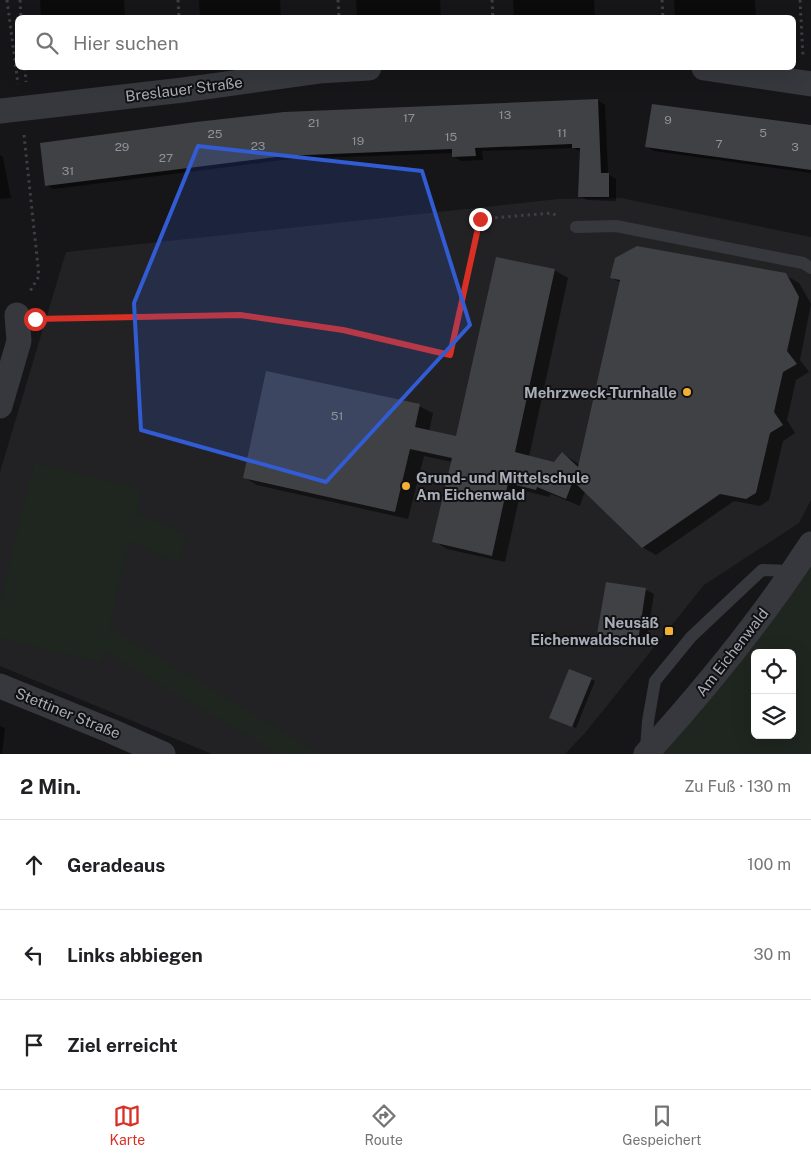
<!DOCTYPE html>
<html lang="de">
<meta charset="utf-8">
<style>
:root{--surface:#fff;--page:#f2f2f2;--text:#202124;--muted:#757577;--line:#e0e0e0;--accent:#d93025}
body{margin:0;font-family:"Public Sans",sans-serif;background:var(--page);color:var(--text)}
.controls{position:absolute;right:15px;bottom:15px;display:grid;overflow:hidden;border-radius:8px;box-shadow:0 5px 20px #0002}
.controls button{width:45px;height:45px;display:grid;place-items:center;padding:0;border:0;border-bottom:1px solid var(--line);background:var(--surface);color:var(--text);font:25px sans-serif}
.stop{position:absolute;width:15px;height:15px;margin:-11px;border:4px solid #d93025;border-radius:50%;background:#fff}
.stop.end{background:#d93025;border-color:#fff;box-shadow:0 1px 5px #0008}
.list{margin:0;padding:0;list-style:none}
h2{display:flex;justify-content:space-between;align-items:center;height:65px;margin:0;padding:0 20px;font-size:21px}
h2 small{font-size:16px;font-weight:400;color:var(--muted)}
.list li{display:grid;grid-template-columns:32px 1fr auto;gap:15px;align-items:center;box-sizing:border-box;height:90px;padding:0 20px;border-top:1px solid var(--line)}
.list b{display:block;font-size:19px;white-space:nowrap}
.list em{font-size:16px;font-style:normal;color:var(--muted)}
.icon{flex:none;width:28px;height:28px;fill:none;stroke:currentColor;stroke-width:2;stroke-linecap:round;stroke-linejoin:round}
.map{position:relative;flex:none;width:811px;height:754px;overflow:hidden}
.search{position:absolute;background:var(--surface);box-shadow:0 5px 20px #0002;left:15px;right:15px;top:15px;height:55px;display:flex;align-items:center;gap:12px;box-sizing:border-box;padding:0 18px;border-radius:8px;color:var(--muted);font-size:19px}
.sheet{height:335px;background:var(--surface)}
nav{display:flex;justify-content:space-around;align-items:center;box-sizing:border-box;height:70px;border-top:1px solid var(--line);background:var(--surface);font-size:14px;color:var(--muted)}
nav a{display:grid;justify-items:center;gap:2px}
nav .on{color:var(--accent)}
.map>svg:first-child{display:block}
</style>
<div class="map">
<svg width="811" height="754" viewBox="0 0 811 754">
<rect width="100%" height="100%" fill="#161618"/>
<polygon fill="#222225" points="621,198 811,237 811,500 799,523 704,585 585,733 565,754 212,754 0,666 0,472 66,252 558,199"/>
<g fill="#1e261f" fill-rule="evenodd">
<polygon points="34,463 142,489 137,513 186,534 179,564 129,541 109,628 320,754 278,754 104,651 100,662 0,638 0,604"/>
<path d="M811,544V754H646ZM755,653H792V735H755Z"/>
</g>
<g fill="#0007">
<polygon points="40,0 124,0 125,18 41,18"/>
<polygon points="199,0 280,0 281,18 200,18"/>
<polygon points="356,0 440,0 441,18 357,18"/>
<polygon points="513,0 594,0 595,18 516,18 514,17"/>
<polygon points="674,0 755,0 756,18 675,18"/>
<polygon points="597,100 605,105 608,174 616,179 616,201 587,200 580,196 581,152 574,148 482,151 483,160 461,161 453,156 453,153 292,159 54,189 46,185"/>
<polygon points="811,127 811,173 654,151 646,146"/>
<polygon points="0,155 3,157 11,198 0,199"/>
<polygon points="554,270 568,278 529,457 555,464 562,453 580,465 621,283 612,278 785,275 799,283 811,304 800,360 809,372 796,380 787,420 795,433 783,441 769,500 760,506 734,501 656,555 642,547 585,491 580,506 551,494 549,497 521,490 505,562 447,549 434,541 452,462 424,456 408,519 257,485 244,477 419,406 433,413 429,432 457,437"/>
<polygon points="607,583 646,590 654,594 646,645 607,638 599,633"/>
<polygon points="591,679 595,681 576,728 554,719"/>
<polygon points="0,726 5,728 2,754 0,754"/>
</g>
<g fill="#404145">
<polygon points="598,99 601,173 609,173 609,197 578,197 580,148 572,148 572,144 475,148 476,156 452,157 452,149 284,156 45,186 40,143 196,122 284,112"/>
<polygon points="652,104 811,125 811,170 645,147"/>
<polygon points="637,246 786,273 799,297 787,351 797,364 783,372 774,412 783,425 770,433 756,493 746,499 720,494 642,548 574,482 577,471 566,499 537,487 536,490 508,483 492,556 432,542 452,458 410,449 395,512 243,478 266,371 420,404 415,427 456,436 496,257 555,269 515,452 554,462 562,452 578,467 620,280 610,278 615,258"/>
<polygon points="606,582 646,588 638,641 597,634"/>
<polygon points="569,669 592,678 572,727 549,718"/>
</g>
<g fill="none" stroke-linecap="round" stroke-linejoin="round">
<g stroke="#3d3f44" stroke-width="3" stroke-dasharray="2.5 4" stroke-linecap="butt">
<polyline points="7,0 18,84"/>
<polyline points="20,0 21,18"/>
<polyline points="178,0 179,18"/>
<polyline points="338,0 339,18"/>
<polyline points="492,0 493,18"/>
<polyline points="662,0 663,18"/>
<polyline points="800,0 803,57"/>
<polyline points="25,68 26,82"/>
<polyline points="24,135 39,276 29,293"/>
<polyline points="43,319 240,315 343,330 450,355 480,219 552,213 559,217"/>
</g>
<g stroke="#37383d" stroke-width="12">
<polyline points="576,227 616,226 803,263 811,268"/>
<polyline points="646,749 648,721 655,681 691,637 762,570 793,571"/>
</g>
<g stroke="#37383d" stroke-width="25">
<polyline points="704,68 811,84"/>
<polyline points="0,111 183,90 319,71 369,68"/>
<polyline points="0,406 19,341 17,315"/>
<polyline points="0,686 111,731 163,754"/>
<path d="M646,754C706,688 762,619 811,544"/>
</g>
</g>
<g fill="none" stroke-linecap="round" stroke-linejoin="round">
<polyline stroke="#d93025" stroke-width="6" points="35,319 240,315 343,330 450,355 480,219"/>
</g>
<path fill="#325cd3" fill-opacity="0.2" stroke="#325cd3" stroke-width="4" stroke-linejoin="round" d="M198,146L422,171L470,325L326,482L141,430L134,303Z"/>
<g fill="#f2b134" stroke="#111113" stroke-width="2">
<circle cx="687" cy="392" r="5"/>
<circle cx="406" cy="486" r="5"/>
<rect x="664" y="626" width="10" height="10" rx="2.5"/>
</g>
<g text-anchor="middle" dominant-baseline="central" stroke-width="4" stroke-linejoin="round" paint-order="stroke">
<g font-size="12" fill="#8e929b">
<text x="505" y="115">13</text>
<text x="409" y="118">17</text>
<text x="668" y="120">9</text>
<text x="314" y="123">21</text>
<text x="562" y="133">11</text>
<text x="763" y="133">5</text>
<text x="215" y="134">25</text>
<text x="451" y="137">15</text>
<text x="358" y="141">19</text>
<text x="719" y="144">7</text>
<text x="258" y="146">23</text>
<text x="122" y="147">29</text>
<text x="795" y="147">3</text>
<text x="166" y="158">27</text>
<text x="68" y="171">31</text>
<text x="337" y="416">51</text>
</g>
<g font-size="15" fill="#a8adb8" stroke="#111113">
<text transform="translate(184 89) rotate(-7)">Breslauer Straße</text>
<text transform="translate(732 652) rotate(-52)">Am Eichenwald</text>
<text transform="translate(68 713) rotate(22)">Stettiner Straße</text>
</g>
<g font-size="15" font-weight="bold" fill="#a8adb8" stroke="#111113" text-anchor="end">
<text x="677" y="392">Mehrzweck-Turnhalle</text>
<text x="416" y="477" text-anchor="start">Grund- und Mittelschule<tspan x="416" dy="17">Am Eichenwald</tspan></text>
<text x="659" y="622">Neusäß<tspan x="659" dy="17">Eichenwaldschule</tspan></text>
</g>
</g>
</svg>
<div class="controls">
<button><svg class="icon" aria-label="locate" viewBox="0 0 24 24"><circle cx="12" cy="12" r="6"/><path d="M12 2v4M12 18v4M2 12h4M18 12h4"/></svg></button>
<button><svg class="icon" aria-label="layers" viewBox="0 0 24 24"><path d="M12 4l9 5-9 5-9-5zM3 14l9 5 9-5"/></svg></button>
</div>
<div class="stop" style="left:35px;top:319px"></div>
<div class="stop end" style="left:480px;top:219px"></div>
<div class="search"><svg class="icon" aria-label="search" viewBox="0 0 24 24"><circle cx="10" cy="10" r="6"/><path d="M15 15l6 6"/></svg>Hier suchen</div>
</div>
<section class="sheet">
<h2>2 Min.<small>Zu Fuß · 130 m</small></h2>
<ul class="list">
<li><svg class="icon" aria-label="ahead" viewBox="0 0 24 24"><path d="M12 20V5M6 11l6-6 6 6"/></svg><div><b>Geradeaus</b></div><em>100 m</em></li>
<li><svg class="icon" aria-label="left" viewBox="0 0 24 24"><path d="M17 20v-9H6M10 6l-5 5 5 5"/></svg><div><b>Links abbiegen</b></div><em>30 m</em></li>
<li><svg class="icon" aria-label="arrive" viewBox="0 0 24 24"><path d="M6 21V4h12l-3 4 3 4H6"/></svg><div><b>Ziel erreicht</b></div></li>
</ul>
</section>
<nav>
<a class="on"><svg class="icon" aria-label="map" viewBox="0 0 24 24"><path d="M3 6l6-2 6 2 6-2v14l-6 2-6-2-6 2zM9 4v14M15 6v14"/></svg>Karte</a>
<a><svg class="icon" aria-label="directions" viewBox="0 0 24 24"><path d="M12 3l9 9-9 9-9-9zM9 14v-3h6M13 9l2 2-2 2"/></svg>Route</a>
<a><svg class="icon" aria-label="saved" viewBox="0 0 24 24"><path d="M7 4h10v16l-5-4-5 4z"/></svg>Gespeichert</a>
</nav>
